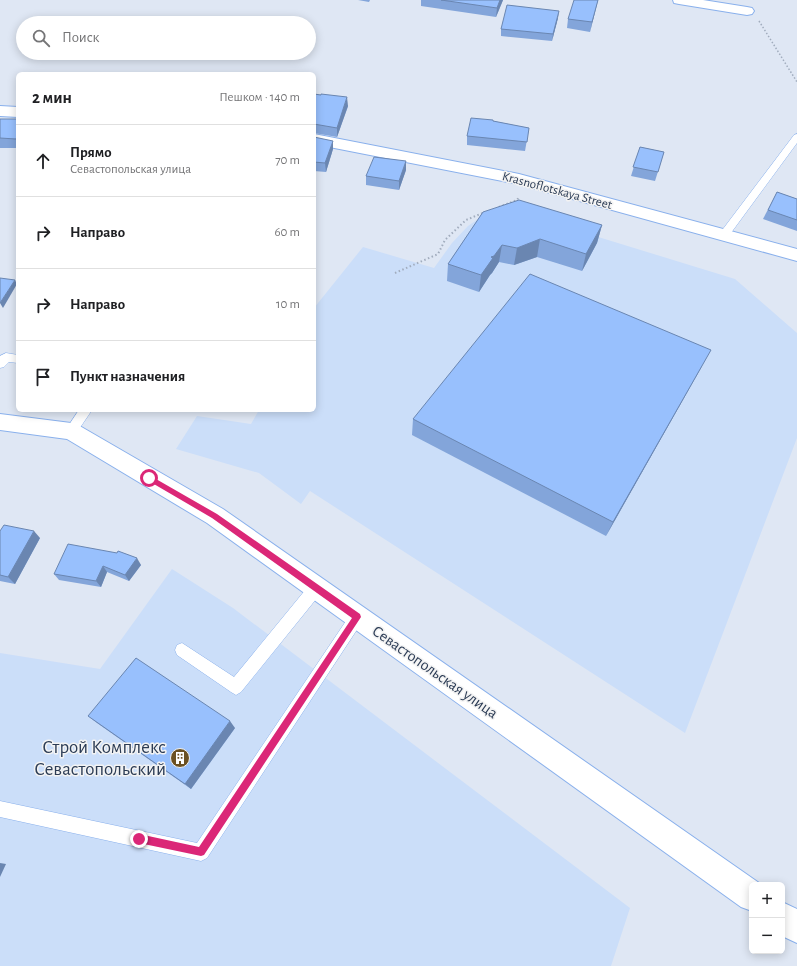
<!DOCTYPE html>
<html lang="ru">
<meta charset="utf-8">
<style>
:root{--surface:#fff;--page:#f2f2f2;--text:#202124;--muted:#757577;--line:#e0e0e0}
body{margin:0;font-family:"Alegreya Sans",sans-serif;background:var(--page);color:var(--text)}
.controls{position:absolute;right:12px;bottom:12px;display:grid;overflow:hidden;border-radius:6px;box-shadow:0 2px 10px #0003}
.controls button{width:36px;height:36px;display:grid;place-items:center;padding:0;border:0;border-bottom:1px solid var(--line);background:var(--surface);color:var(--text);font:20px sans-serif}
.stop{position:absolute;width:12px;height:12px;margin:-9px;border:3px solid #db2777;border-radius:50%;background:#fff}
.stop.end{background:#db2777;border-color:#fff;box-shadow:0 1px 4px #0008}
.list{margin:0;padding:0;list-style:none}
h2{display:flex;justify-content:space-between;align-items:center;height:52px;margin:0;padding:0 16px;font-size:17px}
h2 small{font-size:13px;font-weight:400;color:var(--muted)}
.list li{display:grid;grid-template-columns:26px 1fr auto;gap:12px;align-items:center;box-sizing:border-box;height:72px;padding:0 16px;border-top:1px solid var(--line)}
.list b{display:block;font-size:15px;white-space:nowrap}
.list p{margin:0;font-size:13px;white-space:nowrap;color:var(--muted)}
.list em{font-size:13px;font-style:normal;color:var(--muted)}
.icon{flex:none;width:22px;height:22px;fill:none;stroke:currentColor;stroke-width:2;stroke-linecap:round;stroke-linejoin:round}
.map{position:relative;flex:none;width:797px;height:966px;overflow:hidden}
.search{position:absolute;background:var(--surface);box-shadow:0 2px 10px #0003;left:16px;top:16px;width:300px;height:44px;display:flex;align-items:center;gap:10px;box-sizing:border-box;padding:0 14px;border-radius:22px;color:var(--muted);font-size:15px}
.panel{position:absolute;background:var(--surface);box-shadow:0 2px 10px #0003;left:16px;top:72px;width:300px;height:340px;border-radius:6px}
.map>svg:first-child{display:block}
</style>
<div class="map">
<svg width="797" height="966" viewBox="0 0 797 966">
<rect width="100%" height="100%" fill="#dfe7f4"/>
<g fill="#cbdef9">
<polygon points="504,208 735,279 797,333 797,438 685,733 310,491 301,504 259,473 176,449 197,416 251,424 259,410 314,410 314,308 363,247 434,268 452,243 468,226 487,213"/>
<polygon points="172,569 233,608 630,908 611,966 0,966 0,653 100,669"/>
</g>
<g fill="none" stroke-linecap="round" stroke-linejoin="round">
<defs>
<g id="lane">
<polygon points="797,134 797,143 728,237 720,237 719,235 720,233 794,135"/>
<polygon points="6,353 18,355 18,363 9,362 4,367 0,368 0,356"/>
<polygon points="79,410 92,410 75,435 71,436 67,435 65,431"/>
<polygon points="316,582 321,583 323,588 321,593 241,692 236,695 231,692 177,655 175,650 177,645 182,643 234,677 311,583"/>
<polygon points="357,610 362,612 364,617 362,622 207,858 201,861 0,817 0,801 197,843 352,612"/>
</g>
<g id="street">
<polygon points="673,0 703,0 747,7 752,8 754,11 752,14 747,15 679,4 674,3"/>
<polygon points="0,106 18,107 18,117 0,116"/>
<polygon points="314,134 519,174 797,249 797,261 518,184 314,144"/>
<polygon points="0,414 71,423 78,425 223,509 762,885 752,885 752,911 741,907 207,523 67,439 0,430"/>
<polygon points="782,902 797,909 797,943 782,936"/>
</g>
</defs>
<use href="#lane" stroke="#89b0ec" stroke-width="1"/>
<use href="#street" stroke="#89b0ec" stroke-width="2"/>
<polyline stroke="#a1acbd" stroke-width="1.5" stroke-dasharray="1.5 2" stroke-linecap="butt" points="759,21 797,82"/>
<g stroke="#a1acbd" stroke-width="2" stroke-dasharray="1.5 2.5" stroke-linecap="butt">
<polyline points="499,207 517,200 519,197"/>
<polyline points="395,273 438,254 445,240 466,220 485,212"/>
</g>
<use href="#lane" fill="#fff" fill-rule="evenodd"/>
<use href="#street" fill="#fff" fill-rule="evenodd"/>
</g>
<g fill="#83a5da">
<polygon points="358,0 370,0 369,2"/>
<polygon points="421,0 503,0 496,17 421,6"/>
<polygon points="598,0 590,32 567,28 568,19"/>
<polygon points="558,18 552,41 501,36 501,29"/>
<polygon points="314,94 348,106 337,137 314,133"/>
<rect x="0" y="119" width="18" height="29"/>
<polygon points="493,121 529,128 525,151 467,145 467,136"/>
<polygon points="314,137 333,149 326,172 314,171"/>
<polygon points="640,147 664,152 655,181 631,176"/>
<polygon points="406,170 399,190 366,185 366,176"/>
<polygon points="777,192 797,199 797,231 763,219"/>
<polygon points="483,212 602,225 597,243 582,271 537,257 514,265 499,262 492,273 490,275 479,292 447,281 448,264"/>
<polygon points="702,366 606,536 412,435 413,419"/>
<polygon points="0,531 40,538 15,584 0,581"/>
<polygon points="117,553 141,565 129,581 107,572 101,587 59,580 54,574"/>
<polygon points="88,716 235,728 191,789 97,723"/>
</g>
<g fill="#6a86b1">
<polygon points="500,0 503,0 496,17 497,8"/>
<polygon points="598,0 590,32 592,22"/>
<polygon points="559,11 558,18 552,41 553,34"/>
<polygon points="347,97 348,106 337,137 337,128"/>
<polygon points="18,136 18,143 16,139"/>
<polygon points="333,141 333,149 326,172 325,163"/>
<polygon points="406,161 406,170 399,190 399,181"/>
<polygon points="602,225 597,243 582,271 586,254"/>
<polygon points="540,239 537,257 514,265 517,248"/>
<polygon points="502,245 499,262 492,273 490,275 479,292 481,275 491,257"/>
<polygon points="15,280 17,284 3,308 0,303"/>
<polygon points="711,350 702,366 606,536 613,522"/>
<polygon points="34,531 40,538 15,584 8,577"/>
<polygon points="137,558 141,565 129,581 125,575"/>
<polygon points="103,566 107,572 101,587 96,581"/>
<polygon points="230,721 235,728 191,789 185,784"/>
<polygon points="0,863 6,864 0,877"/>
</g>
<g fill="#98c0fd" stroke="#6a86b1">
<polygon points="441,0 500,0 497,8"/>
<polygon points="574,0 598,0 592,22 568,19"/>
<polygon points="507,5 559,11 553,34 501,29"/>
<polygon points="314,94 321,95 321,94 347,97 337,128 314,124 314,116 315,114 314,114"/>
<polygon points="471,118 493,120 493,121 529,128 527,142 467,136"/>
<polygon points="0,119 18,119 18,136 16,139 0,138"/>
<polygon points="314,137 333,141 325,163 314,162"/>
<polygon points="640,147 664,152 658,172 633,167"/>
<polygon points="374,157 406,161 399,181 366,176"/>
<polygon points="777,192 797,199 797,220 768,210"/>
<polygon points="519,200 602,225 586,254 540,239 517,248 502,245 494,256 491,257 493,258 481,275 448,264 483,212"/>
<polygon points="530,274 711,350 613,522 413,419"/>
<polygon points="0,278 15,280 0,303"/>
<polygon points="4,525 34,531 8,577 0,575 0,531"/>
<polygon points="68,544 117,553 118,551 137,558 125,575 103,566 96,581 54,574"/>
<polygon points="136,658 230,721 185,784 88,716"/>
</g>
<polygon fill="#db2777" points="149,475 217,514 360,614 361,617 204,855 201,856 139,843 136,842 135,839 136,836 139,834 199,847 352,618 212,518 147,480 147,476"/>
<defs>
<symbol id="building-disc" viewBox="-11 -11 22 22"><circle r="9.5" fill="#6b5123" stroke="#f3f3f3"/><path d="M-4-6H4V6H1V3H-1V6H-4ZM-2.5-4.3h1.7v1.8h-1.7ZM.8-4.3h1.7v1.8H.8ZM-2.5-1h1.7V.8h-1.7ZM.8-1h1.7V.8H.8Z" fill="#fff"/></symbol>
</defs>
<g fill-rule="evenodd">
<use href="#building-disc" x="169" y="747" width="22" height="22"/>
</g>
<g text-anchor="middle" dominant-baseline="central" stroke-width="3" stroke-linejoin="round" paint-order="stroke">
<g font-size="13" fill="#2c3c55" stroke="#f3f3f3">
<text transform="translate(557 191) rotate(15)">Krasnoflotskaya Street</text>
</g>
<g font-size="16" fill="#2c3c55" stroke="#f3f3f3">
<text transform="translate(435 672) rotate(35)">Севастопольская улица</text>
</g>
<g font-size="19" fill="#2c3c55" stroke="#f3f3f3" text-anchor="end">
<text x="166" y="747">Строй Комплекс<tspan x="166" dy="22">Севастопольский</tspan></text>
</g>
</g>
</svg>
<div class="controls">
<button>+</button>
<button>−</button>
</div>
<div class="stop" style="left:149px;top:478px"></div>
<div class="stop end" style="left:139px;top:839px"></div>
<div class="search"><svg class="icon" aria-label="search" viewBox="0 0 24 24"><circle cx="10" cy="10" r="6"/><path d="M15 15l6 6"/></svg>Поиск</div>
<section class="panel">
<h2>2 мин<small>Пешком · 140 m</small></h2>
<ul class="list">
<li><svg class="icon" aria-label="ahead" viewBox="0 0 24 24"><path d="M12 20V5M6 11l6-6 6 6"/></svg><div><b>Прямо</b><p>Севастопольская улица</p></div><em>70 m</em></li>
<li><svg class="icon" aria-label="right" viewBox="0 0 24 24"><path d="M7 20v-9h11M14 6l5 5-5 5"/></svg><div><b>Направо</b></div><em>60 m</em></li>
<li><svg class="icon" aria-label="right" viewBox="0 0 24 24"><path d="M7 20v-9h11M14 6l5 5-5 5"/></svg><div><b>Направо</b></div><em>10 m</em></li>
<li><svg class="icon" aria-label="arrive" viewBox="0 0 24 24"><path d="M6 21V4h12l-3 4 3 4H6"/></svg><div><b>Пункт назначения</b></div></li>
</ul>
</section>
</div>
